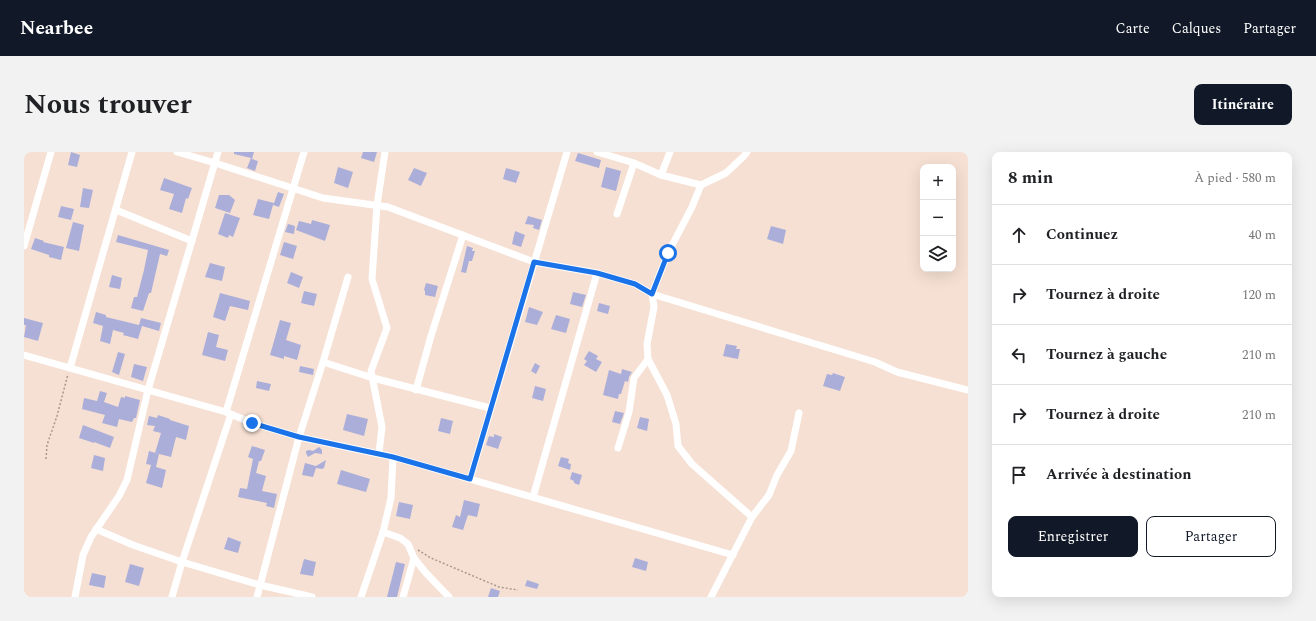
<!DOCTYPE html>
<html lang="fr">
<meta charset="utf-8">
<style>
:root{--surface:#fff;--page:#f2f2f2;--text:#202124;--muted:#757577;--line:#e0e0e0;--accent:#111827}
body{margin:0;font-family:Spectral,serif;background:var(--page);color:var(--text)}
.controls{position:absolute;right:12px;top:12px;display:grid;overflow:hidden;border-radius:8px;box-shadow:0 4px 16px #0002}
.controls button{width:36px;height:36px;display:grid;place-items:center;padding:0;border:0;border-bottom:1px solid var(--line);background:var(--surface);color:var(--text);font:20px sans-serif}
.stop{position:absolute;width:12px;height:12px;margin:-9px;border:3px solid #1a73e8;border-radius:50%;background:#fff}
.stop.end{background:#1a73e8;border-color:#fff;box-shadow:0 1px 4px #0008}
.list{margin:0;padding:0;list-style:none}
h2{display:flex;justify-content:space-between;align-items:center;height:52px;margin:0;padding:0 16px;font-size:17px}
h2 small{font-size:13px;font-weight:400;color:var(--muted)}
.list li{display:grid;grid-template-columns:26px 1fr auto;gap:12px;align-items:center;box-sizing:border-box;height:60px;padding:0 16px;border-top:1px solid var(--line)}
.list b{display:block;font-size:15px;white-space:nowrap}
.list em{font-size:13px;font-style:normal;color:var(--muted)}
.actions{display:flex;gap:8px;padding:12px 16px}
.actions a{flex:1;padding:9px 0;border:1px solid var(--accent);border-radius:8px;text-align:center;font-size:14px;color:var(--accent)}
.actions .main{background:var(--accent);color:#fff}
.icon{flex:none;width:22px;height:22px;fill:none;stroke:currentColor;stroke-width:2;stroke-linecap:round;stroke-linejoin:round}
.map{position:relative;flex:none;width:944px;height:445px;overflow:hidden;border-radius:8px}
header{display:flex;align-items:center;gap:24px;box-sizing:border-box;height:56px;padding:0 20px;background:var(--accent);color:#fff}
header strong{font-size:19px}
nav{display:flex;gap:22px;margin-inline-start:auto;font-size:14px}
.intro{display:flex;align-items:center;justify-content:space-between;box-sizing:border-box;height:96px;padding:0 24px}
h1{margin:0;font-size:28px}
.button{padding:10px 18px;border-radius:8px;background:var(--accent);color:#fff;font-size:14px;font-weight:700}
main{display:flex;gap:24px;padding:0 24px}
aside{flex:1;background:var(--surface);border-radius:8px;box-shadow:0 4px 16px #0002}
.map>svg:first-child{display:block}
</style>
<header>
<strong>Nearbee</strong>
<nav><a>Carte</a><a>Calques</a><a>Partager</a></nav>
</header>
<div class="intro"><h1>Nous trouver</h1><a class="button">Itinéraire</a></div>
<main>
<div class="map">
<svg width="944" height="445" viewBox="0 0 944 445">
<rect width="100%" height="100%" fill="#f6e0d3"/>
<g fill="#abaed9">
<polygon points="47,0 56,3 53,15 44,13"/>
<polygon points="210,0 230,0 228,7 234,9 231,19 223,16 227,6 210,2"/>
<polygon points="339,0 353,0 350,10 337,6"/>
<polygon points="554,1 577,8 575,16 551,9"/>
<polygon points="314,15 329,20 324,36 310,31"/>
<polygon points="582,15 597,19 592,39 577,35"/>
<polygon points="390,16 403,21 397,34 384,28"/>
<polygon points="482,16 496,20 492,31 479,27"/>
<polygon points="140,26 168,36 164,47 162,46 158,61 145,57 150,42 136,38"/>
<polygon points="59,36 69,38 65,56 56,55"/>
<polygon points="254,40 260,42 255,55 249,53 245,67 229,63 234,47 250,51"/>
<polygon points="195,43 205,43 211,48 206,61 191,56"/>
<polygon points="37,54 50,57 47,68 34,65"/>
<polygon points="201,61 216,66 209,85 205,83 204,86 194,82"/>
<polygon points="504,64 518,68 515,78 509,76 510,73 501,72"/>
<polygon points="288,68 306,73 301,89 272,78 275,69 287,72"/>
<polygon points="49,70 60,73 55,99 42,96"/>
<polygon points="264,72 271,74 270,82 261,80"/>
<polygon points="747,74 762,78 759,92 743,87"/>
<polygon points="491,79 501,83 497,95 488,92"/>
<polygon points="94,83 145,98 143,104 136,102 127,141 125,141 119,159 107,156 110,145 113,145 120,118 124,98 92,90"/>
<polygon points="11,86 20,89 19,90 40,95 37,108 25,105 25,103 7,97"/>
<polygon points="260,90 273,94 269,107 256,103"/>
<polygon points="443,94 449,96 448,99 451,99 448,109 445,109 442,121 437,120"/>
<polygon points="186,111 201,115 198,129 181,125"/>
<polygon points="267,120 279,125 275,136 263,131"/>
<polygon points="88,123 98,126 96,137 85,135"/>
<polygon points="402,131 414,134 411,145 401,143 401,139 400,138"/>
<polygon points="280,139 293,142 290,154 277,151"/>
<polygon points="549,140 562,143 558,155 546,152"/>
<polygon points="196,141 226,149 224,158 206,154 201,169 189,165"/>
<polygon points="575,151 586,154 584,162 573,159"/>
<polygon points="505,155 519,160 513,173 501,170"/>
<polygon points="72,160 82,163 82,165 115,173 117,166 137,171 135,179 118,174 114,187 99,183 100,181 89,178 86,192 76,189 79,174 69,171"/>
<polygon points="532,163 546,167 542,181 527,177"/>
<polygon points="0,166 19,171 14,189 0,185 2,173 0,173"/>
<polygon points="256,168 267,171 262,188 277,193 273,208 260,204 260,207 246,203"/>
<polygon points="184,180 195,183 192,195 204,198 201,209 178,203"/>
<polygon points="702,192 713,194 712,197 716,197 714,207 699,204"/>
<polygon points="565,199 574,204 572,207 578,210 572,220 560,213 563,209 560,207"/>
<polygon points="94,200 101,202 95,223 88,220"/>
<polygon points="511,211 516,214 512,222 507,219"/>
<polygon points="110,212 123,215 119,229 107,225"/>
<polygon points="276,214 290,217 289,223 275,220"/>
<polygon points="598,217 608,220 605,225 604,230 601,229 597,242 595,242 594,247 579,243 585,218 597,222"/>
<polygon points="809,221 821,225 816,239 799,234 803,222 808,223"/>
<polygon points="233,229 247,232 245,239 232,236"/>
<polygon points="511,234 522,237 519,249 508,246"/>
<polygon points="76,239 83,241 80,250 94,255 97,245 101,246 101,244 116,248 112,266 110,266 108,270 95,267 93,275 78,271 81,263 58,257 60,246 73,249"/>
<polygon points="591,259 600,261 596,272 588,270"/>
<polygon points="323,262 344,267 340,284 319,278"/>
<polygon points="134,263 146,267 146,268 165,274 162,288 152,285 147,305 131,301 137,281 129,279 131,274 123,273 125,264 133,266"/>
<polygon points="616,265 625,267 623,279 613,276"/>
<polygon points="417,266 429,269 426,282 414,279"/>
<polygon points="59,273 90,285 86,296 70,290 70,291 55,286"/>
<polygon points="470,282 478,285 474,297 462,293 465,284 470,285"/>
<polygon points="228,294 241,298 237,309 235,309 232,321 242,324 238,339 253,342 250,356 242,354 243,351 214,345 216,336 223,337 229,307 224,305"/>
<polygon points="295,295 298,298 298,302 291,301 284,305 282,301 282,299 285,298 289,299"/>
<polygon points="125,299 135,302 132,315 142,318 138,336 122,331 127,313 122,312"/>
<polygon points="70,303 81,306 79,319 67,316"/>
<polygon points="537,305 545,307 544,311 547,312 546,318 534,314"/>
<polygon points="302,308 300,316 298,317 292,316 289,325 278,323 281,311 292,314"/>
<polygon points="317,318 346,327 342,340 313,332"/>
<polygon points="548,320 558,323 555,333 550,331 550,329 546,327"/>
<polygon points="440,348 456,352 453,365 444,363 439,378 428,375 432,363 436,365"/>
<polygon points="375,350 389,353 386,367 372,364"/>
<polygon points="204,385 217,390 214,401 200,397"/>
<polygon points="611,406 624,410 622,419 608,415"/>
<polygon points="280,407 292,410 289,424 276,422"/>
<polygon points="372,410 381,412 373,445 363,445"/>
<polygon points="106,412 120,416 115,434 101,430"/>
<polygon points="68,421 82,424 80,436 65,433"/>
<polygon points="503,428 515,432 513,437 501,434"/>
<polygon points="467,436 476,439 474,445 464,445"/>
</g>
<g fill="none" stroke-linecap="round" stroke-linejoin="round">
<g stroke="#a9988e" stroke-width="1.5" stroke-dasharray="2 2" stroke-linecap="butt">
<polyline points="22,307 23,293 33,264 44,222"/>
<polyline points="394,398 407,406 475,435 494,438"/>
</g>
<g stroke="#fff" stroke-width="7">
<polyline points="153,0 191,11 299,46 364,55 510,110 573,121 611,132 628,142 630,155 623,192 624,207 643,243 652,272 654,294 668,312 728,365"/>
<polyline points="573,0 610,11 637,23 677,33 702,21 720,4 723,0"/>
<polyline points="637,23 646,0"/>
<polyline points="677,33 668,55 644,101 628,142 851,210 873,220 944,238"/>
<polyline points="92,58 168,89"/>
<polyline points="593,62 610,11"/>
<polyline points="0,94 27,0"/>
<polyline points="0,203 202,260 228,271 275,285 369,305 709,403"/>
<polyline points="299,210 349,226 466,256"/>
<polyline points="46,216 108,0"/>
<polyline points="392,238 407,184 439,83"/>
<polyline points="202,260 280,0"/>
<polyline points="594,296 605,260 610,226 624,207"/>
<polyline points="355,301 358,275 347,219 363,176 348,127 353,53 361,0"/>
<polyline points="446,327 543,0"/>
<polyline points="509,345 573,121"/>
<polyline points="72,377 109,393 158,410 236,433 288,445"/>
<polyline points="359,380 376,386 384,392 390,406 402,421 425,445"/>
<polyline points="51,445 59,403 67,385 95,344 103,328 124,238 194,0"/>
<polyline points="148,445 158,410 207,262"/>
<polyline points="233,445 275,285 299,210 324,125"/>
<polyline points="337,445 359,380 367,346 369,305"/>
<polyline points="379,445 390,406"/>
<polyline points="687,445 728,365 745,343 753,323 767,299 775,261"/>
</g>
</g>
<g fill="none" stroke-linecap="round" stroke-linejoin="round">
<polyline stroke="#1a73e8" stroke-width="5" points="228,271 275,285 369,305 446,327 510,110 573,121 611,132 628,142 644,101"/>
</g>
</svg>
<div class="controls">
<button>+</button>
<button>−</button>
<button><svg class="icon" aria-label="layers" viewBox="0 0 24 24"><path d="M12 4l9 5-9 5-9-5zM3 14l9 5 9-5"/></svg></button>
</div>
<div class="stop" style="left:644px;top:101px"></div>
<div class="stop end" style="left:228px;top:271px"></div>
</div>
<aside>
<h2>8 min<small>À pied · 580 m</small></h2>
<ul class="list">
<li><svg class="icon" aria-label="ahead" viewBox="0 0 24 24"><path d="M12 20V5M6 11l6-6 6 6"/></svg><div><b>Continuez</b></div><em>40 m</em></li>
<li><svg class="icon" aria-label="right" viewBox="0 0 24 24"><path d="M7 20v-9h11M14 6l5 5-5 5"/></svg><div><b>Tournez à droite</b></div><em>120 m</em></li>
<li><svg class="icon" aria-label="left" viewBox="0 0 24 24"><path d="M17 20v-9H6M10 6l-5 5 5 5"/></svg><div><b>Tournez à gauche</b></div><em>210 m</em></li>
<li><svg class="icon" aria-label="right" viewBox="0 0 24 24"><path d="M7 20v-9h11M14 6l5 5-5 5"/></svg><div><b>Tournez à droite</b></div><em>210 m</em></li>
<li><svg class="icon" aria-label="arrive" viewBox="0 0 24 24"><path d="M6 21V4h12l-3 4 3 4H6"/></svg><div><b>Arrivée à destination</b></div></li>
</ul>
<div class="actions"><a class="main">Enregistrer</a><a>Partager</a></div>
</aside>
</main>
